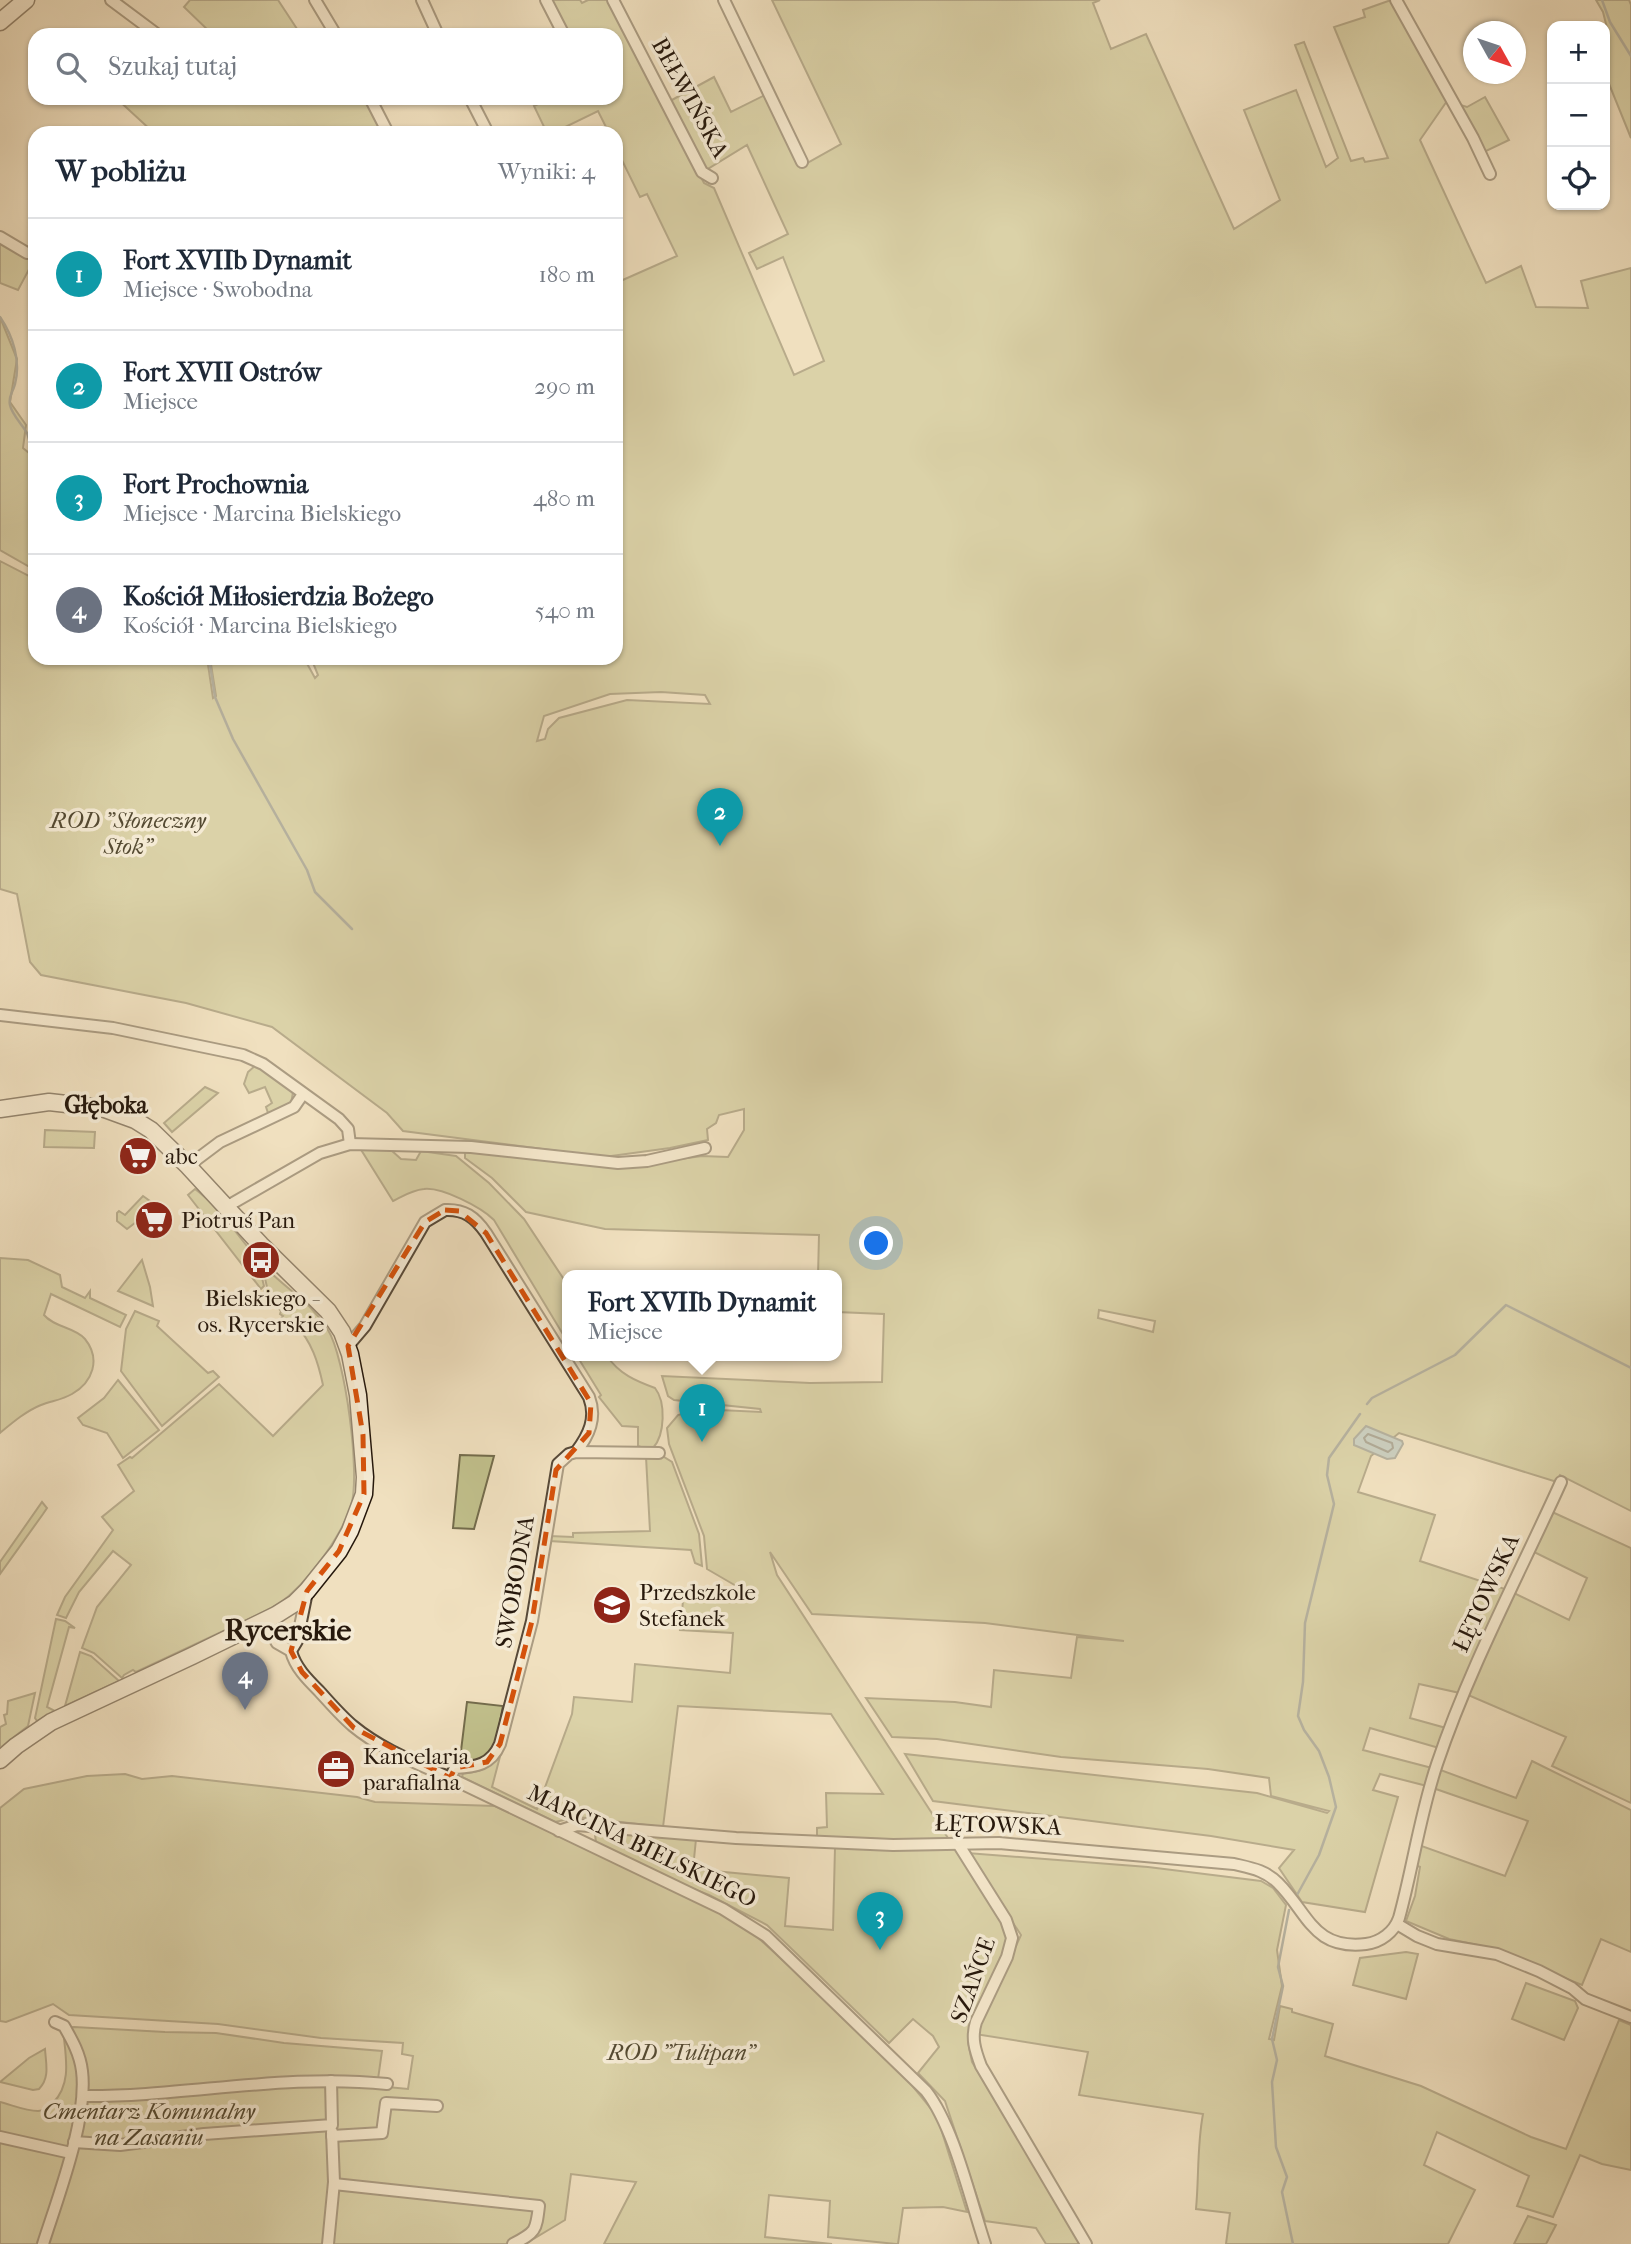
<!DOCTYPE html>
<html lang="pl">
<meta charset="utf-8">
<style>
:root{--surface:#fff;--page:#f2f2f3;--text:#1f2937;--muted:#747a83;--line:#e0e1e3;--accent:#7c3aed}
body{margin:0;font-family:"IM FELL French Canon",serif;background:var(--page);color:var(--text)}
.controls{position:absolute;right:21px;top:21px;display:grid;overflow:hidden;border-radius:14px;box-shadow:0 2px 5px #0004}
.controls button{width:63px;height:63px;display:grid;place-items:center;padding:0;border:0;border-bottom:2px solid var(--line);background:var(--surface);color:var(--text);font:35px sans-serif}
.compass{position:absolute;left:1463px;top:21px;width:63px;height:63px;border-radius:50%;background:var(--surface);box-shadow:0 2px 5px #0004;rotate:130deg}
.you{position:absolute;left:877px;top:1244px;width:24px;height:24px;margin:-18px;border:5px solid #fff;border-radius:50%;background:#1a73e8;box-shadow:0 0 0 10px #1a73e833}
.badge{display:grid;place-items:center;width:46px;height:46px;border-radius:50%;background:var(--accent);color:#fff;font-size:23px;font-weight:700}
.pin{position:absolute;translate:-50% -58px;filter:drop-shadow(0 2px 4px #0008)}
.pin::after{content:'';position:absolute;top:37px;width:24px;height:21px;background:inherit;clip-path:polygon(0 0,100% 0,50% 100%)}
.popup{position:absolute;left:562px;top:1270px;width:280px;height:91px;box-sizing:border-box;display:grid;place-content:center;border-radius:14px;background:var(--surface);filter:drop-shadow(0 2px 5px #0005);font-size:23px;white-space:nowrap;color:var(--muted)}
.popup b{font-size:26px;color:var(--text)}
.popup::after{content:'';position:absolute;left:50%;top:100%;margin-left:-14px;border:14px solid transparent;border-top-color:var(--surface)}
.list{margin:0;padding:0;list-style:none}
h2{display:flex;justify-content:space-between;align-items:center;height:91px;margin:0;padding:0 28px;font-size:30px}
h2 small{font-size:23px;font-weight:400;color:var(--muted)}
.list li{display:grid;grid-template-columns:46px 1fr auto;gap:21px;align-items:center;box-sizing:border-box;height:112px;padding:0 28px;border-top:2px solid var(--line)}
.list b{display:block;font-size:26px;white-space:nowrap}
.list p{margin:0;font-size:23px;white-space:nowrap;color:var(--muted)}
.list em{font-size:23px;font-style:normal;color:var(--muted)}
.icon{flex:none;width:38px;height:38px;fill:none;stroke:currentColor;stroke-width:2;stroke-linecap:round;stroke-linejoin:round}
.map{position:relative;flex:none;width:1631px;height:2244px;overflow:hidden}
.search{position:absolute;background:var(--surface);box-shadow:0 2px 5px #0004;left:28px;top:28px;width:595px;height:77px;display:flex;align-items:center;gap:18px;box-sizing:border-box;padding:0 24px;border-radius:21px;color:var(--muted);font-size:26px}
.panel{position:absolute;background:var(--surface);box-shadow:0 2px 5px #0004;left:28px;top:126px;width:595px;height:539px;border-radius:21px}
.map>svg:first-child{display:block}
</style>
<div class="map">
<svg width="1631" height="2244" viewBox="0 0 1631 2244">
<rect width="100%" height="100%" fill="#f0e0bf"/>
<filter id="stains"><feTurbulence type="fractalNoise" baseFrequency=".00286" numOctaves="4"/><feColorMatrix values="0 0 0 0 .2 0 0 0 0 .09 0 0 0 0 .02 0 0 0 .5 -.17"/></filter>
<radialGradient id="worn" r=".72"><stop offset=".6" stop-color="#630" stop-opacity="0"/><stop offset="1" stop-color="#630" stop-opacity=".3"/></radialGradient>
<g fill="#c1c08c" stroke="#746c4c" stroke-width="2" fill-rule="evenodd">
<polygon points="190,0 278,0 301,35 213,35 184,7"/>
<path d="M552,0H580L582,3L588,0H610L704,183L714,188L794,375L824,361L783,257L757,269L749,253L788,234L747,145L706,170L670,101L714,77L731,112L765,95L800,167L841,144L772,0H1100L1093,3L1111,49L1146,34L1234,229L1280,200L1244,110L1296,90L1326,167L1338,158L1295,45L1304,42L1351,161L1363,158L1365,162L1388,158L1334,27L1365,17L1363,10L1391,0L1447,101L1420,140L1486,283L1521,266L1536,307L1588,308L1581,281L1631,268V1511L1560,1475L1557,1482L1399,1433L1371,1456L1358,1492L1435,1515L1420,1561L1505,1589L1460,1693L1419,1684L1410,1718L1446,1728L1439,1748L1370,1728L1363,1750L1432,1768L1427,1786L1380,1774L1373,1790L1398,1797L1365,1912L1302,1902L1279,1868L1294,1850L1211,1836L933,1801L905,1754L1257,1793L1327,1813L1329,1811L1271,1796L1269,1778L1208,1769L1061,1757L937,1739L892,1737L866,1698L955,1702L991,1707L994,1670L1071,1678L1077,1637L1124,1641L985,1623L812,1614L770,1552L777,1575L948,1838L914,1840L817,1837V1828L827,1827L826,1793L883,1794L831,1714L678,1706L663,1827L578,1817L555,1822L462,1777L463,1773C482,1773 492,1766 502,1749L492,1787L537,1809L572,1714L574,1697L632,1702L635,1664L730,1673L733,1633L680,1630L684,1592L750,1594L707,1569L704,1536L669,1444L667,1428L678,1415L698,1409L761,1412L760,1409L674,1400L668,1396L662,1376L810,1383L882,1382L884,1314L837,1312V1276H818L819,1235L605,1229L526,1212L492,1178L465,1158V1152L630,1166L702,1156L728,1157L744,1130V1109L719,1115L716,1123L707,1129L708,1140L670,1148L604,1157L403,1131L387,1113L272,1027L186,1003L41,975L30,962L17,894L0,889V561L35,579V658H207L213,698L216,696L210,658H304L315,678L318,675L311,658H616V283L677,256L647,194L640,197L616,148V133H609L598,111L553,133H547L534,106L550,98L602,100L616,98V35H570ZM661,692L705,695L710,704L627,700L559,718L548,729L545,739L537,741L544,716L610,694ZM1099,1310L1155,1321L1153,1332L1098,1318Z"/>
<polygon points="1596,0 1629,0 1631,5 1631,138 1605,74 1605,30 1607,28 1603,12"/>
<polygon points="1485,97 1509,140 1484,152 1457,104 1467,107"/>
<polygon points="116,98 367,98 381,126 368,133 154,133"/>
<polygon points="0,241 34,260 18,290 0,283"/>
<polygon points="0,317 17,359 10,402 26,425 23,448 35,458 35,570 0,550"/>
<polygon points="256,1065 293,1092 291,1104 269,1116 266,1107 272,1103 265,1087 249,1093 244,1084 248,1072"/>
<polygon points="205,1087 218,1093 172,1132 164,1123"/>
<polygon points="45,1130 95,1132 94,1148 44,1147"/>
<path d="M360,1148L391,1150L401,1159L416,1160L421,1151L456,1156L489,1183L524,1219L567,1284V1341L494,1220C481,1207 442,1187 424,1189C412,1190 403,1196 393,1201Z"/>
<path d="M195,1189C224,1211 240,1241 265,1267L261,1274L264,1286L261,1289L188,1195Z"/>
<polygon points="143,1196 157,1206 127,1229 117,1221 117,1213 119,1211 125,1215"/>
<path d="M0,1258L28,1260L60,1275L62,1287L85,1298L90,1291V1298L126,1315L120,1327L51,1294L44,1315C55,1328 75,1327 85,1339C101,1359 93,1382 72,1394C62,1400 51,1401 41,1405C26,1411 12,1423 0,1433Z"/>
<polygon points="142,1260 150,1287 153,1306 118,1291"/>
<path d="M268,1270C290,1292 310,1301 328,1330C345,1357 361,1475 351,1506C342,1534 314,1573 292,1593C276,1609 252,1617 232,1627C200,1642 168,1657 136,1672L133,1670L124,1675L122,1678L94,1653L82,1648L97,1607L131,1565L113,1551L79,1592L66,1618L57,1615L65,1597L113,1530L102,1517L134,1491L118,1465L130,1457L132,1458L219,1384L273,1436L323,1385C318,1362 312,1342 295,1324L288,1329L279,1321L283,1316L280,1314L281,1311L264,1291L267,1287L264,1274Z"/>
<polygon points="135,1311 159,1321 157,1326 208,1373 213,1371 219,1377 162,1426 121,1371 126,1329"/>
<path d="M577,1356H607C619,1374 636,1381 655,1388C666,1402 665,1435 653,1448L646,1449L638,1446V1427L622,1426L599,1397L601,1395Z"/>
<polygon points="118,1380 159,1430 123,1458 107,1433 83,1425 78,1418 104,1398"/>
<polygon points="460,1455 494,1456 474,1529 453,1528"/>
<polygon points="646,1457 664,1457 672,1462 699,1534 702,1566 695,1563 691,1550 550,1541 550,1536 573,1537 573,1533 650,1531"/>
<polygon points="42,1502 47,1508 43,1514 0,1574 0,1562"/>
<polygon points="1550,1511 1631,1548 1631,1803 1552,1766 1566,1737 1468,1695 1512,1592 1569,1620 1587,1578 1532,1551"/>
<polygon points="56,1619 65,1621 75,1628 69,1627 47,1707 55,1711 37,1721 35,1718"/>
<polygon points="80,1652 91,1656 119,1681 65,1706"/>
<polygon points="35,1693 28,1726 0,1748 0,1727 6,1724 4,1715 7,1714 8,1701"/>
<path d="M467,1702L503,1706C499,1724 497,1764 471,1762C467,1761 463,1759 460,1759Z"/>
<polygon points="1532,1761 1631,1810 1631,1952 1601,1939 1582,1985 1487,1947 1449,1939 1406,1921 1415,1896 1420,1867 1415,1865 1419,1845 1505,1876 1528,1821 1433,1788 1438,1769 1516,1798"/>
<path d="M125,1774L142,1779L172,1776L357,1797L375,1802L495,1806L713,1909L752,1932L893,2062L937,2116L967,2212L943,2207L903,2208L898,2244H896L828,2237L830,2201L769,2195L765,2237L832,2244H604L636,2182L571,2174L565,2220L525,2244H0V2102C12,2105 26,2111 38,2111C44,2111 49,2107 53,2103C73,2082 65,2055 63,2028L74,2027L165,2032L216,2033L284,2043L382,2051L377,2086L408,2089L413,2056L402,2054L403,2043L321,2038L218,2024L69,2015L53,2004L6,2022L0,2021V1808L24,1789L87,1776Z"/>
<polygon points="601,1831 696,1839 693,1869 789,1878 785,1926 833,1930 835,1847 958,1848 1008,1931 1006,1948 969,2029 968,2042 972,2062 1081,2244 1046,2244 1036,2228 985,2221 945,2101 918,2073 939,2047 933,2036 913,2019 889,2043 767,1925 709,1895 667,1879 599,1845 596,1842 595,1835"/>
<path d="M967,1853L1148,1867L1261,1881L1273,1888L1286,1905L1277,1950L1282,1986L1269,2039L1274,2040L1280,2006L1292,2009V2012L1333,2024L1325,2056L1421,2086L1531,2137L1566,2149L1619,2020L1631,2025V2170L1602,2164L1580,2155L1553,2217L1517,2206L1529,2176L1437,2132L1424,2165L1475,2190L1448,2244H1226L1230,2213L1196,2209C1199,2177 1197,2145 1203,2114L1079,2095L1088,2052L975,2034L1021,1935Z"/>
<polygon points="1406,1952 1418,1954 1406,1999 1353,1985 1360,1958"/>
<polygon points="1526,1983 1575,2001 1578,2008 1564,2040 1512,2019"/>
<path d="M45,2049C46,2064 50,2078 39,2089L33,2090L0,2082L29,2058Z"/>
<polygon points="1528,2216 1556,2225 1546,2244 1514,2244"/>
</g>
<polygon fill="#a1babe" stroke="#707977" stroke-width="2" points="1366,1426 1402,1441 1403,1444 1395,1458 1387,1459 1354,1445 1354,1439"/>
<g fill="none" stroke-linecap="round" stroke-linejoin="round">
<polygon stroke="#646965" stroke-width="2" points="1368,1434 1392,1443 1393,1448 1388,1452 1366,1442 1364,1438"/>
<g stroke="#707977" stroke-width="2.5">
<polyline points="1602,0 1610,22 1631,56"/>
<path d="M0,317C13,336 21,361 15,384C13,392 8,396 10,405C12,415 22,424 27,433C30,440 29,446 35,452"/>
<polyline points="209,658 215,697 233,739 307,870 315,892 352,929"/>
<polyline points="1367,1404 1372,1398 1455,1355 1506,1305 1631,1368"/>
<polyline points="1297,1895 1319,1855 1336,1807 1329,1777 1319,1751 1304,1730 1298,1716 1303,1682 1305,1623 1334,1504 1327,1475 1329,1458 1360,1414"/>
<polyline points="1289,1910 1278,1967 1283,1986 1272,2039 1277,2060 1272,2082 1276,2147 1287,2177 1282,2192 1293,2244"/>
</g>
<defs>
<g id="street">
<polyline points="111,0 158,35"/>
<polyline points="315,0 336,35"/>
<polyline points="422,0 438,35"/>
<polyline points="546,0 564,35"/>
<polyline points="613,0 702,172 712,178"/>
<polyline points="724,0 802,162"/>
<polyline points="1396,0 1473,138 1490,174"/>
<polyline points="370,98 387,131"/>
<polyline points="470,98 488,133"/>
<polyline points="0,237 27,253"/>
<polyline points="0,1015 113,1028 243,1055 263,1064 339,1119 348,1129 350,1144"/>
<polyline points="188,1166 220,1142 294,1107 303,1094"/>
<polyline points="226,1207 320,1153 350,1144 471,1147 618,1163 647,1161 705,1148"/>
<path d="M348,1346L365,1326L425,1222L445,1210C464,1209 475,1217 486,1233L589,1397C597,1418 589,1435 576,1452"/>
<path d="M307,1592L297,1641L291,1651C295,1667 307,1679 319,1691C330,1703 341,1716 353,1726C382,1750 417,1763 450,1778L723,1909L766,1936L926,2091C954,2127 970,2199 985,2244"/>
<polyline points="264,1620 277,1643 291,1651"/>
<path d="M450,1778L455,1768C476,1767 491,1765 500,1744L532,1621L558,1464L569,1454L576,1452L659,1453"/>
<path d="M559,1831L577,1825L736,1838L893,1845L999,1843L1234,1864C1251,1868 1265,1870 1278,1883C1309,1914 1313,1950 1366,1944C1381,1942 1394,1932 1399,1918C1413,1867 1420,1814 1437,1764C1470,1666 1519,1575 1561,1482"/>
<path d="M957,1842L1006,1920L1012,1938L1007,1957L976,2022C971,2038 975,2050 981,2066L1086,2244"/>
<polyline points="1397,1924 1417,1936 1437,1944 1497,1954 1539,1971 1572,1988 1585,1999 1631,2017"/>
<path d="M83,2096C184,2097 285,2073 387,2084"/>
<polyline points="332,2136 382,2133 386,2103 437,2106"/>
<polyline points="0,2137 71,2153"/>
<polyline points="74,2142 120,2145 204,2134 332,2125 331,2081"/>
<path d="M334,2184L539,2206C536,2231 536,2232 513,2244"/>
<path d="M43,2244C58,2197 88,2119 82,2071C80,2054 72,2040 64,2026L55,2022"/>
<polyline points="328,2244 334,2182 332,2132"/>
</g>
<g id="secondary">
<polyline points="0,22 26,0"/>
<polyline points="0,1109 49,1102 102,1108 135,1120 151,1130 188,1166 261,1245 328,1311 342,1332 350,1354 358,1395 365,1477 364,1494 350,1531 339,1551 307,1591 295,1603 276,1615 192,1656 51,1722 16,1746 0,1760"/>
</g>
</defs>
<use href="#street" stroke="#584a39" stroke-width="14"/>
<use href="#secondary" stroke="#26180c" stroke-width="19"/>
<use href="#street" stroke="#f5ebd5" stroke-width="10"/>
<use href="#secondary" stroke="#f5ebd5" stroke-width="16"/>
</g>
<path d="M0 0H1631V2244H0ZM445,1210L459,1211L486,1233L591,1403L589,1433L556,1470L532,1621L500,1744L487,1762L455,1768L450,1778L354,1728L302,1672L291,1651L307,1591L339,1551L364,1494L363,1435L348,1346L425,1222Z" fill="#f0e0bf" fill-opacity=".55" fill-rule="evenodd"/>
<path fill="none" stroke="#d5520c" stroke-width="5" stroke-dasharray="14 9" stroke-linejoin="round" d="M445,1210L459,1211L486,1233L591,1403L589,1433L556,1470L532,1621L500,1744L487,1762L455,1768L450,1778L354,1728L302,1672L291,1651L307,1591L339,1551L364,1494L363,1435L348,1346L425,1222Z"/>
<defs>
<symbol id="supermarket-disc" viewBox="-11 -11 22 22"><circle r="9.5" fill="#8f2418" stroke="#f5ebd5"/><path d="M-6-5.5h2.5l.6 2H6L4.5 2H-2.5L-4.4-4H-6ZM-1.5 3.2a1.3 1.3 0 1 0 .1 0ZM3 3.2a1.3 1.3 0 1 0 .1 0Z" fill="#fff"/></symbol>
<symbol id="bus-disc" viewBox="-11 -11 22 22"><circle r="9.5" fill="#8f2418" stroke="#f5ebd5"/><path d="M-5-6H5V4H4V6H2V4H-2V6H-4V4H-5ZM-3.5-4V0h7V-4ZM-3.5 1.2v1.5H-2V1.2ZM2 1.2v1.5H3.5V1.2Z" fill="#fff"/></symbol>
<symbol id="school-disc" viewBox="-11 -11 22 22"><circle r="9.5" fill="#8f2418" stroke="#f5ebd5"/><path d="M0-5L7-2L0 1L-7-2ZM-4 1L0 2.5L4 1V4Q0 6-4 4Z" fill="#fff"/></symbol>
<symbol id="office-disc" viewBox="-11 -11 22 22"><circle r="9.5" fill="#8f2418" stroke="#f5ebd5"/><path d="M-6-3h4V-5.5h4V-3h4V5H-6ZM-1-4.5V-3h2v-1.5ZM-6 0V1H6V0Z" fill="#fff"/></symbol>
</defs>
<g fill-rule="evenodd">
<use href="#supermarket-disc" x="116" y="1134" width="44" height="44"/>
<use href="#supermarket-disc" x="132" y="1198" width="44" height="44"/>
<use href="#bus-disc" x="239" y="1238" width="44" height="44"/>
<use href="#school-disc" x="590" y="1583" width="44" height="44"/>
<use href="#office-disc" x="314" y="1747" width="44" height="44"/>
</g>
<g text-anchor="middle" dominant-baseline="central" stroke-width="7" stroke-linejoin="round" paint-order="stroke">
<g font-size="23" fill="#26180c" stroke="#f5ebd5">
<text transform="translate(690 98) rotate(61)">BEŁWIŃSKA</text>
<text transform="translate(515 1582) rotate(-80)">SWOBODNA</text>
<text transform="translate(1486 1593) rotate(-65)">ŁĘTOWSKA</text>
<text transform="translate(998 1825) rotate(2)">ŁĘTOWSKA</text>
<text transform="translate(642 1846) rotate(26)">MARCINA BIELSKIEGO</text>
<text transform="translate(973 1980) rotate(-70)">SZAŃCE</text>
</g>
<g font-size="23" font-style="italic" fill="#544a32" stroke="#f5ebd5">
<text x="128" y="820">ROD "Słoneczny<tspan x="128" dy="26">Stok"</tspan></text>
<text x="681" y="2052">ROD "Tulipan"</text>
<text x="149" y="2111">Cmentarz Komunalny<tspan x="149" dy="26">na Zasaniu</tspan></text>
</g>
<g font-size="23" fill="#26180c" stroke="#f5ebd5" text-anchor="start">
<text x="165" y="1156">abc</text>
<text x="181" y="1220">Piotruś Pan</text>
<text x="261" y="1298" text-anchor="middle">Bielskiego -<tspan x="261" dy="26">os. Rycerskie</tspan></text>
<text x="639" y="1592">Przedszkole<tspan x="639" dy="26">Stefanek</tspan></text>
<text x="363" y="1756">Kancelaria<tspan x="363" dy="26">parafialna</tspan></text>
</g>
<g font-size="24" font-weight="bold" fill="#26180c" stroke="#f5ebd5">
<text x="106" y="1105">Głęboka</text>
</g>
<g font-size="30" font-weight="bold" fill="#26180c" stroke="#f5ebd5">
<text x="288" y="1630">Rycerskie</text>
</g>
</g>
<rect width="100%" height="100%" filter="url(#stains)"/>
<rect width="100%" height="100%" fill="url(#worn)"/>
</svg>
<div class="controls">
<button>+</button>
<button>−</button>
<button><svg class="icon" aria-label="locate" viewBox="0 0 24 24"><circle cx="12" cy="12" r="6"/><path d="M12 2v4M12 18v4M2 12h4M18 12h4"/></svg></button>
</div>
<svg class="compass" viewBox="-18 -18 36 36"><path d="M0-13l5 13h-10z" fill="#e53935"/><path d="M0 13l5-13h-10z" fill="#747a83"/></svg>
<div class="you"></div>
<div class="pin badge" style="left:702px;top:1442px;background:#0f9aa8">1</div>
<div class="popup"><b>Fort XVIIb Dynamit</b>Miejsce</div>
<div class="pin badge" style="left:720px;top:846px;background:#0f9aa8">2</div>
<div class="pin badge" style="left:880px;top:1950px;background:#0f9aa8">3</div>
<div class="pin badge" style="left:245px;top:1710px;background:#6b7280">4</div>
<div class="search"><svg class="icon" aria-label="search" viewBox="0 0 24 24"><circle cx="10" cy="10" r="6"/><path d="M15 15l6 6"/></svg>Szukaj tutaj</div>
<section class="panel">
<h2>W pobliżu<small>Wyniki: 4</small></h2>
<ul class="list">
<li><span class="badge" style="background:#0f9aa8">1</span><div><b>Fort XVIIb Dynamit</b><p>Miejsce · Swobodna</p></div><em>180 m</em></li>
<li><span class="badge" style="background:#0f9aa8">2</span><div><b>Fort XVII Ostrów</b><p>Miejsce</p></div><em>290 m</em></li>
<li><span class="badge" style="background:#0f9aa8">3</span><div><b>Fort Prochownia</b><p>Miejsce · Marcina Bielskiego</p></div><em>480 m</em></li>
<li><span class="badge" style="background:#6b7280">4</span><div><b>Kościół Miłosierdzia Bożego</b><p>Kościół · Marcina Bielskiego</p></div><em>540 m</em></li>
</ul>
</section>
</div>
